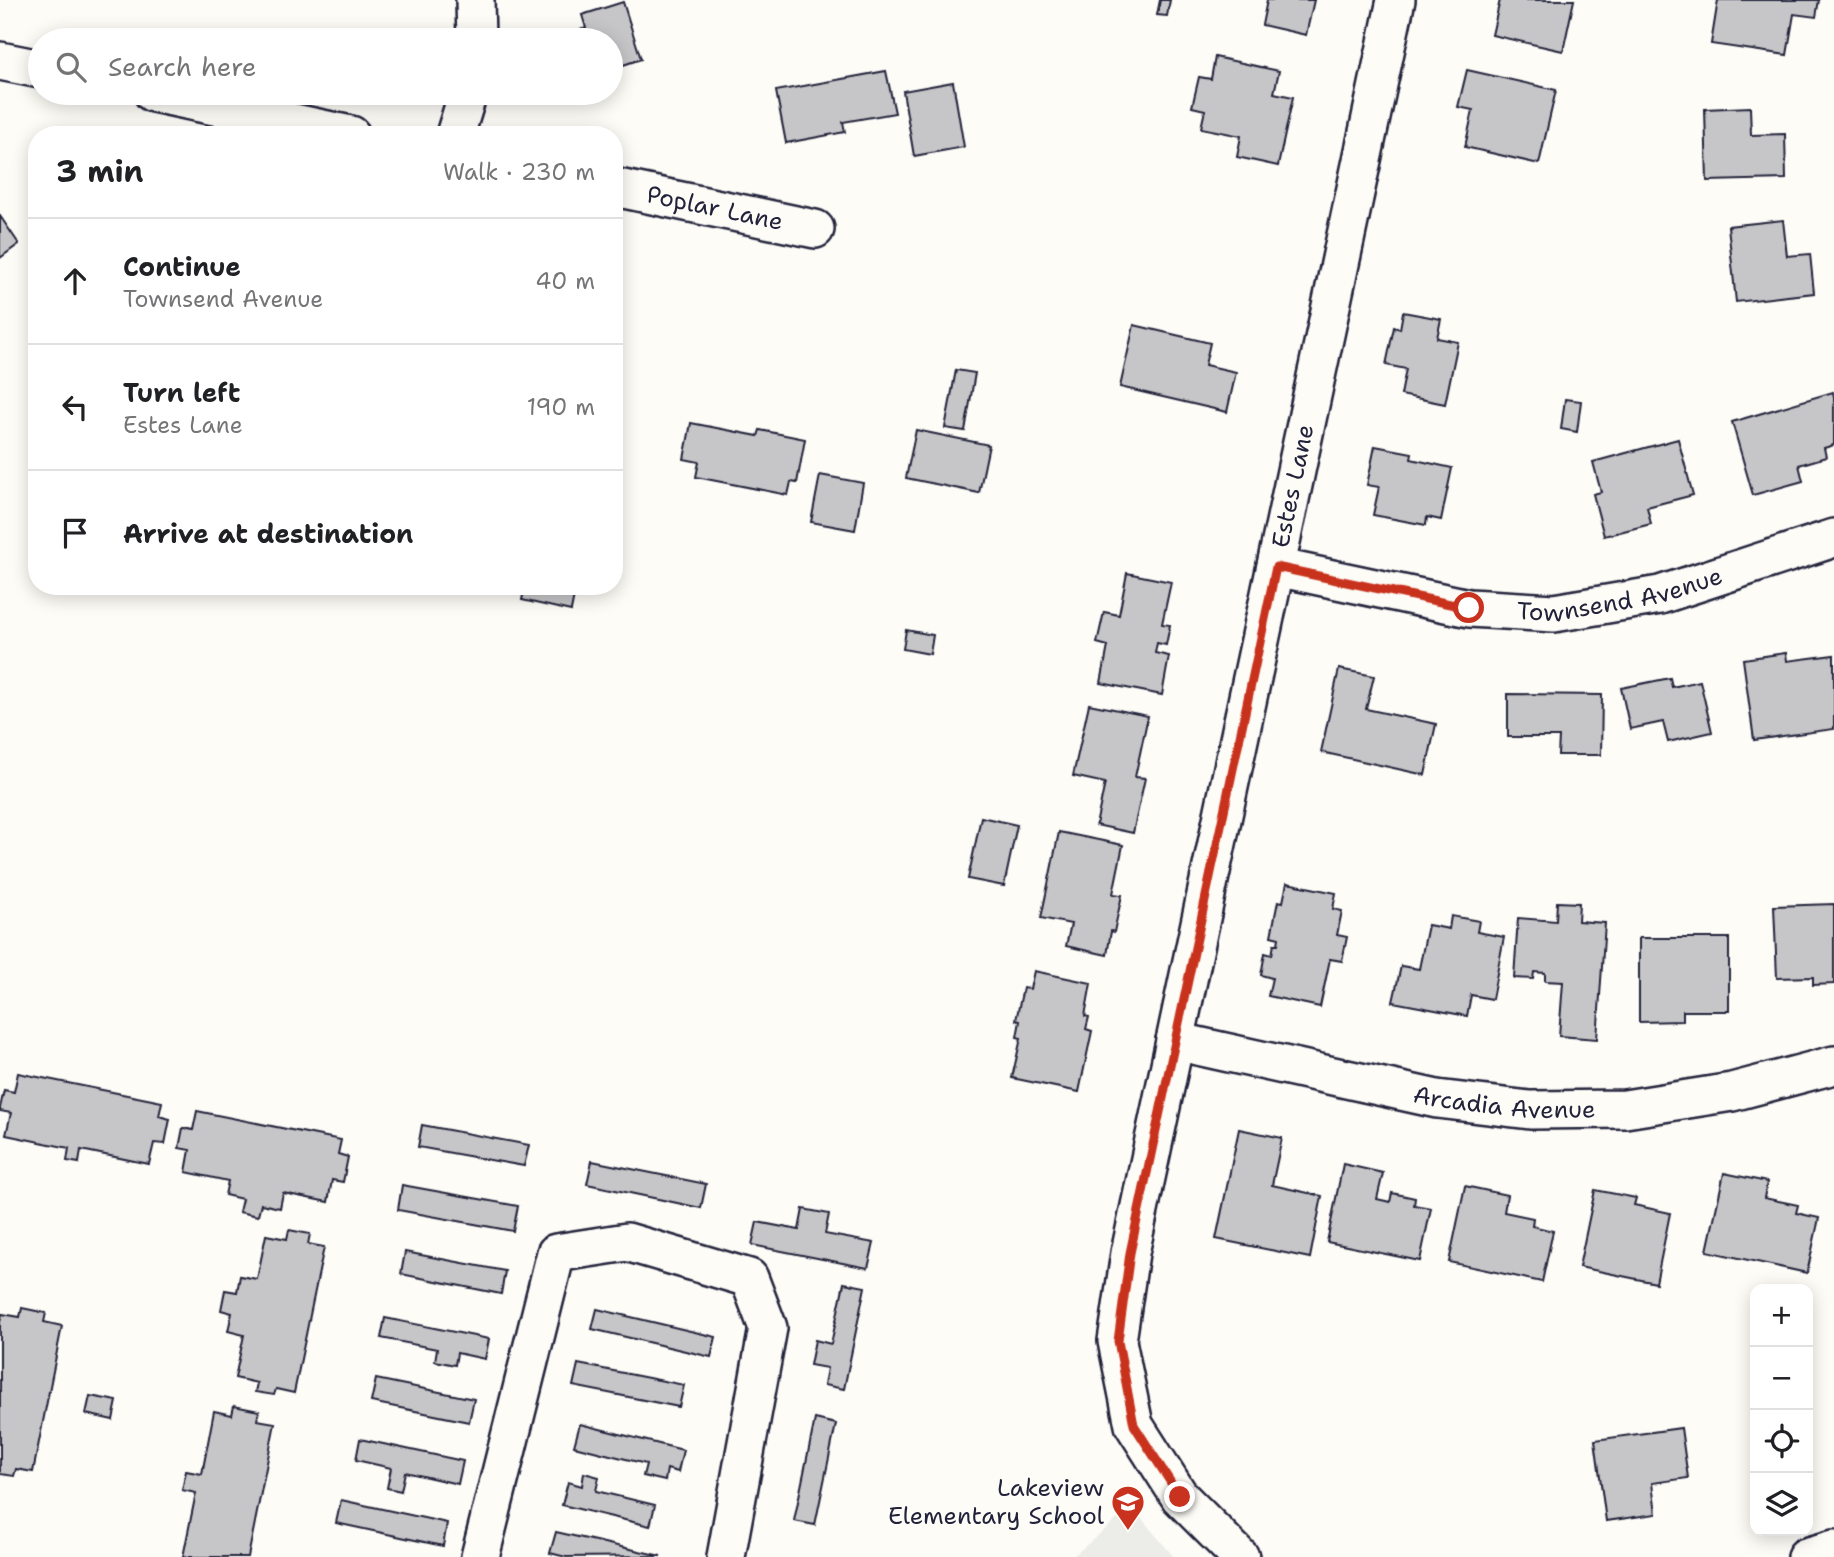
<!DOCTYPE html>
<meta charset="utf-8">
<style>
:root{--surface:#fff;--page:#f6f6f6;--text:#202124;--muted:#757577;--line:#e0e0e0}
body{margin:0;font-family:"Shantell Sans",sans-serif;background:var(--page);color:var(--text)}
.controls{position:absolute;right:21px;bottom:21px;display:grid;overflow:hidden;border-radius:14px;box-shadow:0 4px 18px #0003}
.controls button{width:63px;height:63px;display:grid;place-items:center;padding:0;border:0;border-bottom:2px solid var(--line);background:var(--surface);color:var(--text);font:35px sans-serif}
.stop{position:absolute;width:21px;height:21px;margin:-16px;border:5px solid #c8321e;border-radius:50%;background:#fff}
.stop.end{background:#c8321e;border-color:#fff;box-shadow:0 2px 7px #0008}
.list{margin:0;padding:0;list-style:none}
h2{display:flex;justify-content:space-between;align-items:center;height:91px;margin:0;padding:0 28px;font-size:30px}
h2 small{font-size:23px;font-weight:400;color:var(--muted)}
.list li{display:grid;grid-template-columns:46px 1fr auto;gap:21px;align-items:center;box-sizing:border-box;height:126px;padding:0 28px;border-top:2px solid var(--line)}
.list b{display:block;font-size:26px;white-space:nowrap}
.list p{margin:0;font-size:23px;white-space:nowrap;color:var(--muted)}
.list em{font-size:23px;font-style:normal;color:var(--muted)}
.icon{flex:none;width:38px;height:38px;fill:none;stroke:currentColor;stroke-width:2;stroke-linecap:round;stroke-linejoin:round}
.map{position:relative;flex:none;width:1834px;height:1557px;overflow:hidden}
.search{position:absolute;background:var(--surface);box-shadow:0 4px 18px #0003;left:28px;top:28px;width:595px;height:77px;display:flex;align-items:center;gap:18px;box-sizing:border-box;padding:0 24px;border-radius:38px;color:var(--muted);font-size:26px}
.panel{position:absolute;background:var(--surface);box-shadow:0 4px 18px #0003;left:28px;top:126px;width:595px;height:469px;border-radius:28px}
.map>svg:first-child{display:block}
</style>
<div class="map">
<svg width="1834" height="1557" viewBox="0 0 1834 1557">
<rect width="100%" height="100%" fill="#fdfcf7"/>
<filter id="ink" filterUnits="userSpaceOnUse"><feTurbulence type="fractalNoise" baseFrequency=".0143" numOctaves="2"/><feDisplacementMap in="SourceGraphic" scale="14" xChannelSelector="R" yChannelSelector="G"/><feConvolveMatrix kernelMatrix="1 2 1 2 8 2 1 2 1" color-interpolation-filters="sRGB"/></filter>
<g filter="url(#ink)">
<polygon fill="#ecece9" points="1132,1507 1174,1557 1072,1557"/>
<g fill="#c6c6c8" stroke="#22223b" stroke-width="2">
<polygon points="1160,0 1170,0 1167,16 1157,15"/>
<polygon points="1267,0 1314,0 1306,35 1262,25"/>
<polygon points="1500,0 1574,0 1563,51 1492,35"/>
<polygon points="1718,0 1819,0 1816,17 1794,14 1787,55 1711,44"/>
<polygon points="623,2 641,59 611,69 611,40 547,40 586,28 582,15"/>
<polygon points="1215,57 1279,71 1274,93 1293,97 1278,166 1237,157 1241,136 1201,128 1205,110 1192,107 1199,77 1211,79"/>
<polygon points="1467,70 1556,90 1539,164 1465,147 1473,110 1458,107"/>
<polygon points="886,71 895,113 843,122 845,132 786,143 776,91"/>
<polygon points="953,82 964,147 914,156 903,91"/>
<polygon points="1750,107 1751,135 1785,134 1786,179 1707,181 1705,109"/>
<polygon points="0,216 19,244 0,258"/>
<polygon points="1783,220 1787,256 1810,254 1814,293 1736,302 1728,226"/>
<polygon points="1403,312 1441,319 1437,338 1458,342 1445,404 1401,395 1406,369 1386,365 1394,327 1400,329"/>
<polygon points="1134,325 1210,343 1205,365 1236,372 1227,412 1120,387"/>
<polygon points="956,370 975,373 965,431 945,428"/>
<polygon points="1833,392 1834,397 1834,445 1824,448 1826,457 1799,465 1803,481 1753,495 1732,422"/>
<polygon points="1565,399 1581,401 1577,432 1561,429"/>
<polygon points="691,423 758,436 760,430 805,439 797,483 791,482 788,495 696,477 699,462 684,459"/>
<polygon points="916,430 989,445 979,493 906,478"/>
<polygon points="1678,439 1693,495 1647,507 1651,524 1604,536 1593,494 1601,492 1593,462"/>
<polygon points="1375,446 1412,453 1411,459 1452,468 1441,520 1427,517 1426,525 1373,515 1379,487 1367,485"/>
<polygon points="820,475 863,483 855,530 811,522"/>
<polygon points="1127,573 1171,582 1162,624 1170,625 1166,645 1157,643 1155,653 1169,656 1162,695 1101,683 1108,646 1097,643 1104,612 1119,615"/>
<polygon points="525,586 576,586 571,611 522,600"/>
<polygon points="906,630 933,635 930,654 903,649"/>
<polygon points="1786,653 1787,661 1834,655 1834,729 1754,740 1743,659"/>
<polygon points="1339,669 1374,676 1366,709 1436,724 1425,775 1321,752"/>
<polygon points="1670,678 1672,687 1700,681 1712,732 1668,742 1663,722 1630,729 1621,688"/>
<polygon points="1508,694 1602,695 1601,755 1558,755 1559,737 1508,737"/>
<polygon points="1089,704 1148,716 1135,777 1145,778 1133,833 1096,825 1105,783 1073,776"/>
<polygon points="981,817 1017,825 1004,886 968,879"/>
<polygon points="1059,832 1123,845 1113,894 1122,895 1114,932 1111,931 1107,955 1066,946 1071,924 1041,918"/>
<polygon points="1287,883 1336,893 1333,909 1342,911 1337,935 1347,937 1342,961 1330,959 1320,1007 1268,996 1272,978 1261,975 1265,953 1272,955 1274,944 1278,944 1279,938 1271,936 1278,901 1283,902"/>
<polygon points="1557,902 1579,903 1578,921 1605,923 1597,1039 1559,1036 1563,982 1545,981 1545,973 1534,972 1533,979 1514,978 1518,918 1556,921"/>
<polygon points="1834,904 1834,984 1813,985 1813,977 1777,978 1774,906"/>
<polygon points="1451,916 1479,921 1477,932 1504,937 1492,999 1471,995 1467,1016 1393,1002 1401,966 1419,969 1428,925 1449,929"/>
<polygon points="1639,938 1729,938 1729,1011 1683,1011 1683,1021 1639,1022"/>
<polygon points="1034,971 1091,983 1085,1016 1089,1017 1086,1029 1092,1031 1079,1092 1012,1078 1021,1038 1017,1037 1020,1021 1016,1020 1023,988 1030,989"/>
<polygon points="18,1073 162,1102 159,1116 170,1119 165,1144 154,1143 149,1164 81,1150 79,1163 67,1161 69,1148 6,1135 11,1113 0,1111 0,1108 4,1090 14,1092"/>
<polygon points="197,1111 341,1140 338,1154 348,1157 343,1182 332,1180 328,1202 283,1193 280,1208 261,1204 258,1216 239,1212 242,1199 225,1195 228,1181 186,1172 190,1150 179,1148 183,1128 193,1130"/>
<polygon points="422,1125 529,1145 524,1166 418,1147"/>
<polygon points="1239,1129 1282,1138 1272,1185 1322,1196 1310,1258 1216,1239"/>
<polygon points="592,1161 706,1184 701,1208 587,1184"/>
<polygon points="1343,1164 1383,1173 1377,1199 1390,1202 1392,1193 1415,1198 1414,1205 1431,1208 1420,1261 1327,1242"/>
<polygon points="1724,1173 1767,1182 1764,1198 1798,1205 1796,1213 1819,1218 1807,1273 1707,1251"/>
<polygon points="402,1185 518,1206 513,1231 398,1210"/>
<polygon points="1465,1186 1507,1195 1504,1212 1533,1218 1532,1226 1553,1231 1542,1282 1449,1262"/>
<polygon points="1595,1190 1636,1198 1634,1205 1670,1213 1656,1283 1579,1267"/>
<polygon points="803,1209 829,1214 825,1234 874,1243 868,1268 752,1245 757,1222 799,1230"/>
<polygon points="289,1230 310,1234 308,1244 324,1247 294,1393 276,1389 274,1395 255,1392 257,1383 235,1378 244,1335 228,1331 232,1313 221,1310 225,1290 237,1292 240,1276 257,1279 266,1235 287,1239"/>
<polygon points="405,1252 505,1271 501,1294 401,1274"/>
<polygon points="844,1283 865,1287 844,1389 824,1385 827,1368 810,1365 815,1340 831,1344"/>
<polygon points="22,1308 46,1313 44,1322 62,1326 33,1472 16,1469 14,1476 0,1474 0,1322 2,1314 20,1317"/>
<polygon points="597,1309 716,1337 711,1357 592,1329"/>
<polygon points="385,1318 489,1339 485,1359 457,1353 455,1365 435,1361 437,1349 381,1338"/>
<polygon points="578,1364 684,1385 679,1407 573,1386"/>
<polygon points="376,1379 474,1399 469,1422 371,1402"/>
<polygon points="90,1396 117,1401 113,1420 86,1414"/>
<polygon points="234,1406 259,1411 257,1420 275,1423 248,1557 183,1557 196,1493 182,1490 186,1471 202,1474 214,1411 232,1415"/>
<polygon points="815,1419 836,1424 815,1525 794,1521"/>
<polygon points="580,1424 683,1450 678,1472 667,1469 665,1481 643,1476 646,1464 574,1446"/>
<polygon points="1681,1428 1688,1478 1652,1483 1656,1514 1606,1521 1595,1440"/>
<polygon points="360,1439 463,1461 458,1484 405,1472 401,1491 387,1488 391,1468 356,1460"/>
<polygon points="584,1473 599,1477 596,1491 655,1505 650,1526 562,1505 568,1482 582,1486"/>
<polygon points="341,1500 447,1523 443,1546 336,1523"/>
<polygon points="556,1532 661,1556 566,1557 550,1553"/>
</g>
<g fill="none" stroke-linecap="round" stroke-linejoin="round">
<defs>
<g id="minor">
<polyline points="475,0 476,40"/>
<polyline points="0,61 40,69"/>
<polyline points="153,93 351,135"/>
<polyline points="455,135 468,93"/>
<path id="s1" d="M614,187L815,229"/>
<path id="s2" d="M1276,567L1469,608L1554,613L1660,595L1834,538"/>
<path id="s3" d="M1175,1041L1437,1099L1530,1110L1625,1109L1732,1092L1834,1065"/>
<polyline points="480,1557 556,1253 627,1242 749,1278 768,1328 726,1557"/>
<path id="s4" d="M1240,1557L1180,1497L1134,1425L1117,1341L1130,1253L1396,0"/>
<polyline points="1806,1557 1834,1549"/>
</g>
</defs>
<use href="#minor" stroke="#22223b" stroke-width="42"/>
<use href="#minor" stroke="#fdfcf7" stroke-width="37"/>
</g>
</g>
<g fill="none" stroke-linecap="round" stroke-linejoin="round" filter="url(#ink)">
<polyline stroke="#c8321e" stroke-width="9" points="1180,1497 1134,1425 1118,1341 1130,1253 1276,567 1469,608"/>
</g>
<defs>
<symbol id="school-pin" viewBox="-11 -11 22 30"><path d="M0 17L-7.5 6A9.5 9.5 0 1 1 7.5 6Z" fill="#c8321e" stroke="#fdfcf7"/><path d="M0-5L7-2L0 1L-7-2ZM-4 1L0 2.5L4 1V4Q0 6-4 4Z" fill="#fff"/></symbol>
</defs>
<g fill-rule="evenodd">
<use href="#school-pin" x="1109" y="1483" width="38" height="52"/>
</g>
<g text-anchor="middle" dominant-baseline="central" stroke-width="6" stroke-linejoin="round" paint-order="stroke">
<g font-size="24" fill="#22223b" stroke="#fdfcf7">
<text stroke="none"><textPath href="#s1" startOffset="103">Poplar Lane</textPath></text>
<text stroke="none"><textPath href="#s4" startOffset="1129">Estes Lane</textPath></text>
<text stroke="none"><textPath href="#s2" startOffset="350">Townsend Avenue</textPath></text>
<text stroke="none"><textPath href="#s3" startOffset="336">Arcadia Avenue</textPath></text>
</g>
<g font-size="24" fill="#22223b" stroke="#fdfcf7" text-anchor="end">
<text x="1104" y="1488">Lakeview<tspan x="1104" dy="28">Elementary School</tspan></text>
</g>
</g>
</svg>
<div class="controls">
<button>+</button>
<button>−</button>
<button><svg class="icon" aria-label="locate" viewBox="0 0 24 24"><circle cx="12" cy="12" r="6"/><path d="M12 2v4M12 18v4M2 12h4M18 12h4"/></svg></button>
<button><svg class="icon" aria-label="layers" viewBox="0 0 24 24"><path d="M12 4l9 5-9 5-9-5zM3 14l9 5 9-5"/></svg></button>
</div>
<div class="stop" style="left:1469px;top:608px"></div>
<div class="stop end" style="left:1180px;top:1497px"></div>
<div class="search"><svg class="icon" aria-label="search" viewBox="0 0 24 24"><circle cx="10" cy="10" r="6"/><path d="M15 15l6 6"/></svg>Search here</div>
<section class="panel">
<h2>3 min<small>Walk · 230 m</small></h2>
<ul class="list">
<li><svg class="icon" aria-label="ahead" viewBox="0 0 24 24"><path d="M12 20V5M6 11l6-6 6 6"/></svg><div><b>Continue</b><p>Townsend Avenue</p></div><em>40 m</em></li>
<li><svg class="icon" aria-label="left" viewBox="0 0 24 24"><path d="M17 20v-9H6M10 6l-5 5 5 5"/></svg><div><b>Turn left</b><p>Estes Lane</p></div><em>190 m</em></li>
<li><svg class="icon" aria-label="arrive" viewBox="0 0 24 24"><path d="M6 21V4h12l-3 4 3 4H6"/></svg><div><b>Arrive at destination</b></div></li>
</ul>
</section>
</div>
